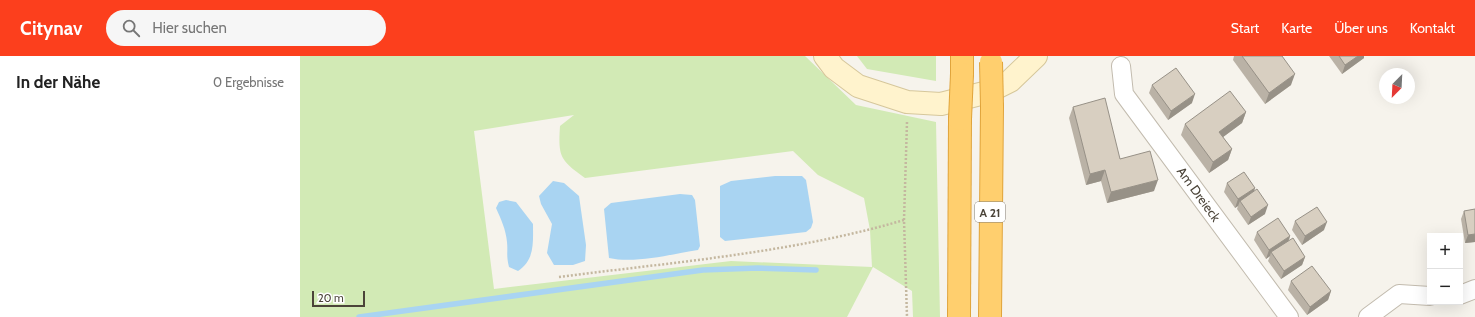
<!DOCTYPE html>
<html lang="de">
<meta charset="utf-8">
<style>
:root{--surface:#fff;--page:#f6f6f6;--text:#222;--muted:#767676;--line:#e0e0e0;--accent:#fc3f1d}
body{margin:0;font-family:Cabin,sans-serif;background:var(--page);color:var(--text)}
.controls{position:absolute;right:12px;bottom:12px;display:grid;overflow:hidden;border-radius:0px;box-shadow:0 4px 16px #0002}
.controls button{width:36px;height:36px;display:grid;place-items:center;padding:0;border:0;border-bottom:1px solid var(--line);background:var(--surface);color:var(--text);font:20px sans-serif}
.compass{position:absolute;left:1079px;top:12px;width:36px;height:36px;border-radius:50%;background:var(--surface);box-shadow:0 4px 16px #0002;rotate:204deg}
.scale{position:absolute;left:12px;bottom:10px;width:53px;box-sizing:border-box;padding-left:4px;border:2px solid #4b4439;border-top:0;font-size:11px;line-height:14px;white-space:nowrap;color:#4b4439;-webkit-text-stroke:3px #fff;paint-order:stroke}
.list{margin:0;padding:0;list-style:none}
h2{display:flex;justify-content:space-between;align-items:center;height:52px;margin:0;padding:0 16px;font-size:17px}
h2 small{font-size:13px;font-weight:400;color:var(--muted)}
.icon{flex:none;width:22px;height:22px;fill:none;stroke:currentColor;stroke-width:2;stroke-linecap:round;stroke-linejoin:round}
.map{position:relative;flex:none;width:1175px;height:261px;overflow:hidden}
header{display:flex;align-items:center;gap:24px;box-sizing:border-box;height:56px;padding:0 20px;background:var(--accent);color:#fff}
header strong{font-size:19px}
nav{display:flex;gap:22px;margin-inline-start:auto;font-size:14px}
.search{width:280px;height:36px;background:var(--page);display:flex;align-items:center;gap:10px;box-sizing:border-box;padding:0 14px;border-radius:22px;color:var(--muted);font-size:15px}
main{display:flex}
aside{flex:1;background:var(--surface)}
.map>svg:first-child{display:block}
</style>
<header>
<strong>Citynav</strong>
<div class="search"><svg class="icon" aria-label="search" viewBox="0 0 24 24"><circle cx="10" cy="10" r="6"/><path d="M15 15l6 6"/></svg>Hier suchen</div>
<nav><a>Start</a><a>Karte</a><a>Über uns</a><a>Kontakt</a></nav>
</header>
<main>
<aside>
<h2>In der Nähe<small>0 Ergebnisse</small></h2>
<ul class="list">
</ul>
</aside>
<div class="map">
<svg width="1175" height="261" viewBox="0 0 1175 261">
<rect width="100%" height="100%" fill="#f6f3ec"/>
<g fill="#d2eab5" fill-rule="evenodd">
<path d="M0,0H505L556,49L636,66L640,261H613L612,235L573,211L547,261H0ZM274,59L260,70C258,101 260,104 285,122L493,95L518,119L564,142L570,174L572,211L431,205L194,233L174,75Z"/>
<polygon points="557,0 636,0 636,25 567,13"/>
</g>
<g fill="#a9d4f2">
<polygon points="475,120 502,120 506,124 513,166 511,172 506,176 425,185 420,181 420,130 431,125"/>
<polygon points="253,125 264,127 279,140 286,189 285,205 273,209 254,209 247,197 252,168 241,148 239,140"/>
<path d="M380,138L392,139L395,144L400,190L398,194C372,198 335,208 309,202L304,153L311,147Z"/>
<path d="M206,144L216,146L233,168C233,186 235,204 218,215L209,211C206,199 208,196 207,186C206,174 201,163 196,152L199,146Z"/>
</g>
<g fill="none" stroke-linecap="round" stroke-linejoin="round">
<polyline stroke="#a9d4f2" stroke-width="5.5" points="59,261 403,214 458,212 516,214"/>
<defs>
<g id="street">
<polyline points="821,10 824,38 989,261"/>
<polyline points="1160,239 1175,233"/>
<polyline points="1068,261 1099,238 1130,240"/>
</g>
<polyline id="secondary" points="525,0 534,12 558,30 607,46 641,48 688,36 710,25 736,0"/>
<g id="highway">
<polyline points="662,18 662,0"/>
<polyline points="659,261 660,63"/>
<polyline points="690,261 692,51"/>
</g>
</defs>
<use href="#street" stroke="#c2bbae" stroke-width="20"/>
<use href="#secondary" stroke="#d6c79b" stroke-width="24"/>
<use href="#highway" stroke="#e0a43c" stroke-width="24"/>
<g stroke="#c4b79f" stroke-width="2.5" stroke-dasharray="2 2" stroke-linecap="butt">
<polyline points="607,66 604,164 607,261"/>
<path d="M259,221C374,206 492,197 604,164"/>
</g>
<use href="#street" stroke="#fff" stroke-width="18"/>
<use href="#secondary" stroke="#fff3cd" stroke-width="22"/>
<use href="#highway" stroke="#ffcf6e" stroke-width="22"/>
<defs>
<g id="highway-bridge">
<polyline points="691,6 692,51"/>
<polyline points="660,63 662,18"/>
</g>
</defs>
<use href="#highway-bridge" stroke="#e0a43c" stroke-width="24" stroke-linecap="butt"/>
<use href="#highway-bridge" stroke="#ffcf6e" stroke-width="22"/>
</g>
<g fill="#bab2a6">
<polygon points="934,0 982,0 991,29 965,48 933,4"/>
<polygon points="1029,0 1064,0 1064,2 1042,18"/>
<polygon points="852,29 892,47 868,64 849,37"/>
<polygon points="773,51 820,103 854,135 807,147 801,125 786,129 769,62"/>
<polygon points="946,56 942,67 923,81 932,93 928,104 909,117 881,79 885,68"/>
<polygon points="927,127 955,132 954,135 965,158 948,169 937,153 938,150 935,152 924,136"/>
<polygon points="1175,153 1175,186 1165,187 1161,163 1164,155"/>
<polygon points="995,165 1024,174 1002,189 992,174"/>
<polygon points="957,176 990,180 989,185 1005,201 1002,209 981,223 968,205 970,200 966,203 954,184"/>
<polygon points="991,225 1031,235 1028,244 1007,259 988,234"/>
</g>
<g fill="#979187">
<polygon points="1058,0 1064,0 1064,2 1042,18 1045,9"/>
<polygon points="995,18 991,29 965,48 969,37"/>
<polygon points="895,38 892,47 868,64 871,55"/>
<polygon points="946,56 942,67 915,87 919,76"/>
<polygon points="932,93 928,104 909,117 913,106"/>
<polygon points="805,114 801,125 786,129 790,118"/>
<polygon points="858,124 854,135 807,147 811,136"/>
<polygon points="955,132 952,140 940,145 938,150 935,152 938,143"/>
<polygon points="968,149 965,158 948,169 951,161"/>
<polygon points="1027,166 1024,174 1002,189 1005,180"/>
<polygon points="1175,178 1175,186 1165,187 1168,179"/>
<polygon points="990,180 987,189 971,196 970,200 966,203 969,194"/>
<polygon points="1005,201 1002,209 981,223 984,215"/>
<polygon points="1031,235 1028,244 1007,259 1010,251"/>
</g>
<g fill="#d8cfc1" stroke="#979187">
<polygon points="942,0 982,0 995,18 969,37"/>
<polygon points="1039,0 1058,0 1045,9"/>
<polygon points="876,12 895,38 871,55 852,29"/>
<polygon points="930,35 946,56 919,76 932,93 913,106 885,68"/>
<polygon points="805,42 820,103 850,95 858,124 811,136 805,114 790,118 773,51"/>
<polygon points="944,116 955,132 938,143 927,127"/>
<polygon points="957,133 968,149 951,161 940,145"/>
<polygon points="1017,151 1027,166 1005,180 995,165"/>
<polygon points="1175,153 1175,178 1168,179 1164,155"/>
<polygon points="978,162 990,180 969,194 957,176"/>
<polygon points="993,182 1005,201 984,215 971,196"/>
<polygon points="1012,210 1031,235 1010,251 991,225"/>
</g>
<g text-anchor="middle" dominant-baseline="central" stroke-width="3" stroke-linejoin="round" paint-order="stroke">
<rect fill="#fff" stroke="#817c74" stroke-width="1" x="675" y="146" width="30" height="20" rx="3"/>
<g font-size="12" font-weight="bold" fill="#4b4439">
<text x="690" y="156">A 21</text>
</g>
<g font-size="13" fill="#4b4439" stroke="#fff">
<text transform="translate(899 138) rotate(54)">Am Dreieck</text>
</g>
</g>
</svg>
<div class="controls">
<button>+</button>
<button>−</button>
</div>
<svg class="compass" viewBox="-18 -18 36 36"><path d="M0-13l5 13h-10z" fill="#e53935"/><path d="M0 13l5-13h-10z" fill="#767676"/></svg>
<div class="scale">20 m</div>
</div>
</main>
